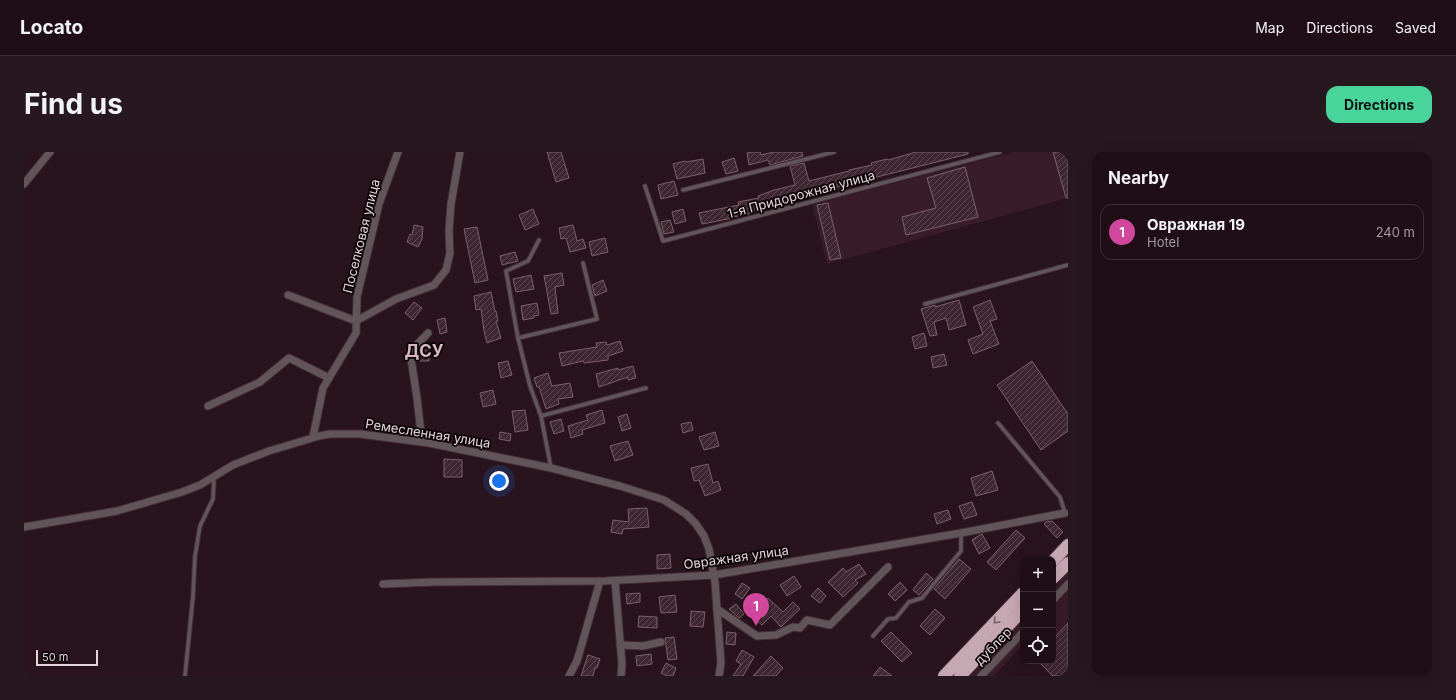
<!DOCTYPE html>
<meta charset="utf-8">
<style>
:root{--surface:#1f0e15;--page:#27171e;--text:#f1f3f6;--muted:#a19ca0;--line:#3c2e34;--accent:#49d49c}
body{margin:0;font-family:Inter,sans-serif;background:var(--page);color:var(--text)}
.controls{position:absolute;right:12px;bottom:12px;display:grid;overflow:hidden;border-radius:8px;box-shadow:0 4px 16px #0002}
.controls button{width:36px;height:36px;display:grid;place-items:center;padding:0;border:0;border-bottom:1px solid var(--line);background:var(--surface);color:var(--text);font:20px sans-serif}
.scale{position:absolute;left:12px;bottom:10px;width:62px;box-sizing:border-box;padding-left:4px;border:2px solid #e4d4da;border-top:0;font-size:11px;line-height:14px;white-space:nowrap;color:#e4d4da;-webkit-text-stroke:3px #0b0406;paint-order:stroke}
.you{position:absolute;left:475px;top:329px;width:14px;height:14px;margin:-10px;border:3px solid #fff;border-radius:50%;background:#1a73e8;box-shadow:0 0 0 6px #1a73e833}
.badge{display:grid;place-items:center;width:26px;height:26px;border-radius:50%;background:var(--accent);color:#fff;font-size:13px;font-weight:700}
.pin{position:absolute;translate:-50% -33px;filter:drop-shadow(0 1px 2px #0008)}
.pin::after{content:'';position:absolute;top:21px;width:14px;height:12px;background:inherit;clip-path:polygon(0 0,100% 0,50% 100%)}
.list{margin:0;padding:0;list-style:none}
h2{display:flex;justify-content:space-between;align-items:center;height:52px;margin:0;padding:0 16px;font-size:17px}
h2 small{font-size:13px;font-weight:400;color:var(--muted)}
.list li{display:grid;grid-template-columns:26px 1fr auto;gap:12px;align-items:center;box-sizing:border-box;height:56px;margin:0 8px 8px;padding:0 8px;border:1px solid var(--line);border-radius:12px}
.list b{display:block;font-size:15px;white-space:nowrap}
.list p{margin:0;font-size:13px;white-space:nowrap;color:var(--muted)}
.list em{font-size:13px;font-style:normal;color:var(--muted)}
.icon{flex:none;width:22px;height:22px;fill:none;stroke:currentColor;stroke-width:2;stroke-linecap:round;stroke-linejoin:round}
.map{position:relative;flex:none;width:1044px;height:524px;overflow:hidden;border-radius:12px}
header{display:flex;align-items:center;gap:24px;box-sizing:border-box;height:56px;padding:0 20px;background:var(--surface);border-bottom:1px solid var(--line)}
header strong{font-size:19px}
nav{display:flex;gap:22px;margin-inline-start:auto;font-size:14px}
.intro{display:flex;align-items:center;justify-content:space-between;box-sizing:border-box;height:96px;padding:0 24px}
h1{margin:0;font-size:28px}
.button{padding:10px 18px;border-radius:12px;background:var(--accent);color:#111;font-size:14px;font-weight:700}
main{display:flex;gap:24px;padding:0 24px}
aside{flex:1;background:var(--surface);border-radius:12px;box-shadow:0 4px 16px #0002}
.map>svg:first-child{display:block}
</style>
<header>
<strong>Locato</strong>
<nav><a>Map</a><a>Directions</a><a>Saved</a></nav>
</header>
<div class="intro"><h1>Find us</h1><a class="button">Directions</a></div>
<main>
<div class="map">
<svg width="1044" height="524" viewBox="0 0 1044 524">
<defs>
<pattern id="building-hatch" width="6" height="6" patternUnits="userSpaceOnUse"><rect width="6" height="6" fill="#3f2731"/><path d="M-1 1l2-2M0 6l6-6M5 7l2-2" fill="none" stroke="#5b454e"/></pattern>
</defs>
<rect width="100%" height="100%" fill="#29131c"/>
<g fill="#381c28">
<polygon points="990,0 1044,0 1044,46 803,112 788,53"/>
<polygon points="1044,421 1044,524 1027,524 1012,509 1029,509 1029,436"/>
<polygon points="999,467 999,497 997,495 970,524 944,524"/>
</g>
<g fill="url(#building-hatch)" stroke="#7c606a">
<polygon points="523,0 537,0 545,26 532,30"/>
<polygon points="728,0 736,0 737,3 750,0 778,0 779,4 746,13 744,8 725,13 723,1"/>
<polygon points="892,0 944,0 944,2 762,48 728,59 729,61 709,65 709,66 678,72 675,61 715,53 714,50 735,46 734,44 750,38 771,33 766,14 780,11 785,29 825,19 825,18 848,13 847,11 863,7 864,8"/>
<polygon points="1029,0 1044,0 1044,46 1042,46"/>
<polygon points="710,6 714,19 702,22 698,10"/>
<polygon points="679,7 681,21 653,27 649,12 661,9 662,10"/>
<polygon points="941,15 954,65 882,83 878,65 912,56 903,26"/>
<polygon points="650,29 654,43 637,47 634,33"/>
<polygon points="804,51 817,106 806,108 793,53"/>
<polygon points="509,57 515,72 501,78 495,63"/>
<polygon points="659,57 662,69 651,72 648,60"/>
<polygon points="646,68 650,80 640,82 637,70"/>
<polygon points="390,73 399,75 398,87 394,95 383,90 386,82 388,83"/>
<polygon points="549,73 553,89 559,87 562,96 546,100 542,86 537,87 535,76"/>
<polygon points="453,75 464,128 451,131 440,77"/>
<polygon points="581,86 584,100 568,104 565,90"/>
<polygon points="491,100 494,109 478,113 476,104"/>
<polygon points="538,121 540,133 531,135 534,161 527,162 520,124"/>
<polygon points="507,123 510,137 492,140 489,127"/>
<polygon points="579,128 583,139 571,144 568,133"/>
<polygon points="467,140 471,159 472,159 474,169 472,169 477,186 463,191 460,179 457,157 452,158 450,144"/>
<polygon points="935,148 942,173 925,178 922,166 910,170 913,183 906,184 897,157 911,153 911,155"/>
<polygon points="966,148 973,167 966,169 975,192 949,202 944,188 959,182 949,155"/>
<polygon points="390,150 398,156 389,168 381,161"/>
<polygon points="513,151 515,163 510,164 510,166 499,168 497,154"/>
<polygon points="421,166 423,180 416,182 413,168"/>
<polygon points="900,181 903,194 891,197 888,185"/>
<polygon points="596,189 599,199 584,204 584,208 560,211 559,209 538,214 535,201 573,195 572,191 582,190 583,193"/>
<polygon points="398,194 405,194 405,209 395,209 394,198"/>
<polygon points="920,202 923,213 909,216 907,205"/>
<polygon points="484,209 488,223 477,226 474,211"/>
<polygon points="1008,209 1044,262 1044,279 1017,298 973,233"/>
<polygon points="609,214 612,226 604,228 604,225 575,235 572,222 594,216 594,218"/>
<polygon points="524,221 528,234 546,231 549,245 534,247 535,252 522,257 515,235 513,235 510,226"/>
<polygon points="469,238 472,252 459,255 456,241"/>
<polygon points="501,258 504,278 491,280 488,259"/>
<polygon points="578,258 581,271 558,278 559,282 547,286 544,274 564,268 562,263"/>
<polygon points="603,262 607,276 598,279 594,265"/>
<polygon points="537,267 540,279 530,282 526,270"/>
<polygon points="667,270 669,278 659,281 657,272"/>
<polygon points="476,280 487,282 486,289 475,287"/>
<polygon points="691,280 695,294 680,298 675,285"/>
<polygon points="604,289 609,303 591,309 586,294"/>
<polygon points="420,307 438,308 438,325 420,325"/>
<polygon points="684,312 689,331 694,329 697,338 681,344 675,328 670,329 667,316"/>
<polygon points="968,319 974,338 952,344 947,326"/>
<polygon points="948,350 953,363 940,367 935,354"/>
<polygon points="623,356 625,375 599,377 598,382 587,380 589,368 605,370 604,357"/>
<polygon points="924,358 927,367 913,372 910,362"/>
<polygon points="1028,369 1039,380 1033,386 1020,372 1022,370"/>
<polygon points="992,378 1001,386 972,418 963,410"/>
<polygon points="958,382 966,396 955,402 948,388"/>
<polygon points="646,402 647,416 633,417 633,403"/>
<polygon points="935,407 947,417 921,447 910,437"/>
<polygon points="835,412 842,422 831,428 834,431 819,445 804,430 819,416 822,420"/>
<polygon points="902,421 909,427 895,443 889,438"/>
<polygon points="770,424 777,435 763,444 756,433"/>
<polygon points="876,430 883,438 871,449 864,442"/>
<polygon points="718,431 726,436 718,447 711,442"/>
<polygon points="794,436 802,444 796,451 787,444"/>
<polygon points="616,441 616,450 603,452 602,442"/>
<polygon points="651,443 653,460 637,461 635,445"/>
<polygon points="744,446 759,460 769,450 776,457 757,475 747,464 738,473 729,465 737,456 736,455"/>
<polygon points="712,452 720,462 715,466 705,457"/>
<polygon points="911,457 921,466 906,483 896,474"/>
<polygon points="667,459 681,460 679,475 666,474"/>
<polygon points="615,464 633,465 633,476 614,475"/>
<polygon points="1044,471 1044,520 1040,524 1029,524 1014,509 1029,509 1029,487"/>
<polygon points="703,480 712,481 711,493 702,492"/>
<polygon points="867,480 888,501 878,510 857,489"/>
<polygon points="650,485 653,507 644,508 641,486"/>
<polygon points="718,498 730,505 719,524 709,524 717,512 712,509"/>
<polygon points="627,502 628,512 613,514 612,504"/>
<polygon points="564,503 576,507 573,516 571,516 569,524 557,524"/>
<polygon points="747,504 759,516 752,524 729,524"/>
<polygon points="642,511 652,516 649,524 643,524 637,521"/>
<polygon points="856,515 868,524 849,524"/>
</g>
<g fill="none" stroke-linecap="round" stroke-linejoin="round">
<defs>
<g id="lane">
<polyline points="621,34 639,89 976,0"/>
<polyline points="659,38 810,0"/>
<polyline points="901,152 1044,113"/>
<polyline points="494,186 482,119 504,109 515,88"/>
<polyline points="517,264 506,234 494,186 573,167 559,111"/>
<polyline points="974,271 1036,345 1041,361"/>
<polyline points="527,316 517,264 622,236"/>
<polyline points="849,484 864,467 872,466 885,450 898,446 937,399 937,381"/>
<polyline points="161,524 169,444 171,404 176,374 189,347 190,326"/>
</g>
<g id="street">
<polyline points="0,32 26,0"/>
<polyline points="264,143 332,169 372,147 410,133 422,118 426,101 425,79 427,52 436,0"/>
<polyline points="184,254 236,230 265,206 305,226"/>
<polyline points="289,285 299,236 332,181 333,145 355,52 374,0"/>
<polyline points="398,290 393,246 386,200 404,181"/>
<polyline points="0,375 93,359 158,340 176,333 209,313 232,304 245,299 295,284 306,282 336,282 405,291 527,316 596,334 640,348 662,362 672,372 680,384 685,397 691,430 697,511 695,524"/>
<polyline points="591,429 598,512 597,524"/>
<polyline points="359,432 410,430 580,429 690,423 937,381 1041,361"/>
<polyline points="1029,448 1044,432"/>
<polyline points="693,457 733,484 752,483 769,475 776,476 783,468 806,473 864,415"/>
<polyline points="596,493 619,494 637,490"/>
<polyline points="545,524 553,509 576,429"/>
<polyline points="957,524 999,480"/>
</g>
<g id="highway">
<polyline points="1029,409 1044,393"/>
<polyline points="1029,426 1044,411"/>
<polyline points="920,524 999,441"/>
<polyline points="936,524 999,458"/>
</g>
</defs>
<use href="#lane" stroke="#432e37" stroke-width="5.5"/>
<use href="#street" stroke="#432e37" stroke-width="9"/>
<use href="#highway" stroke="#432e37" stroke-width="14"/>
<use href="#lane" stroke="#62555a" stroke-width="3.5"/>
<use href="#street" stroke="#62555a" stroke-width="7"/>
<use href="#highway" stroke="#c6a8b3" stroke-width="12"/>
</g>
<defs><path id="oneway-chevron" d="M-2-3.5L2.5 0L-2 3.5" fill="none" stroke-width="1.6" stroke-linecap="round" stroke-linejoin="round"/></defs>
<use stroke="#725e65" href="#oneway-chevron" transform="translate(972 469) rotate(133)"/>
<g text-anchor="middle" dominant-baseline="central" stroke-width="3.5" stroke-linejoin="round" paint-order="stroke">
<g font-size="13" fill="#e4d4da" stroke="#0b0406">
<text transform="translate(777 42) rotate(-15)">1-я Придорожная улица</text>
<text transform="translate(337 84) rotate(-76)">Поселковая улица</text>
<text transform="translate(404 281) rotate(9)">Ремесленная улица</text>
<text transform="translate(712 405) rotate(-8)">Овражная улица</text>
<text transform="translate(969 494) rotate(-46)">дублер</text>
</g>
<g font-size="17" font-weight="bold" fill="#d5b6c2" stroke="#0b0406">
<text x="400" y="199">ДСУ</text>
</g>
</g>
</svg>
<div class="controls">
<button>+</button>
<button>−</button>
<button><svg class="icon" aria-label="locate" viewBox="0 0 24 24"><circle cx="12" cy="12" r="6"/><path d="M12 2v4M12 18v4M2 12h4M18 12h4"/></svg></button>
</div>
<div class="scale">50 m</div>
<div class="you"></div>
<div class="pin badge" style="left:732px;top:474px;background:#d1479c">1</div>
</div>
<aside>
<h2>Nearby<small></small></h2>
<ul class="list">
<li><span class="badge" style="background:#d1479c">1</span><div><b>Овражная 19</b><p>Hotel</p></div><em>240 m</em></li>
</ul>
</aside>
</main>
